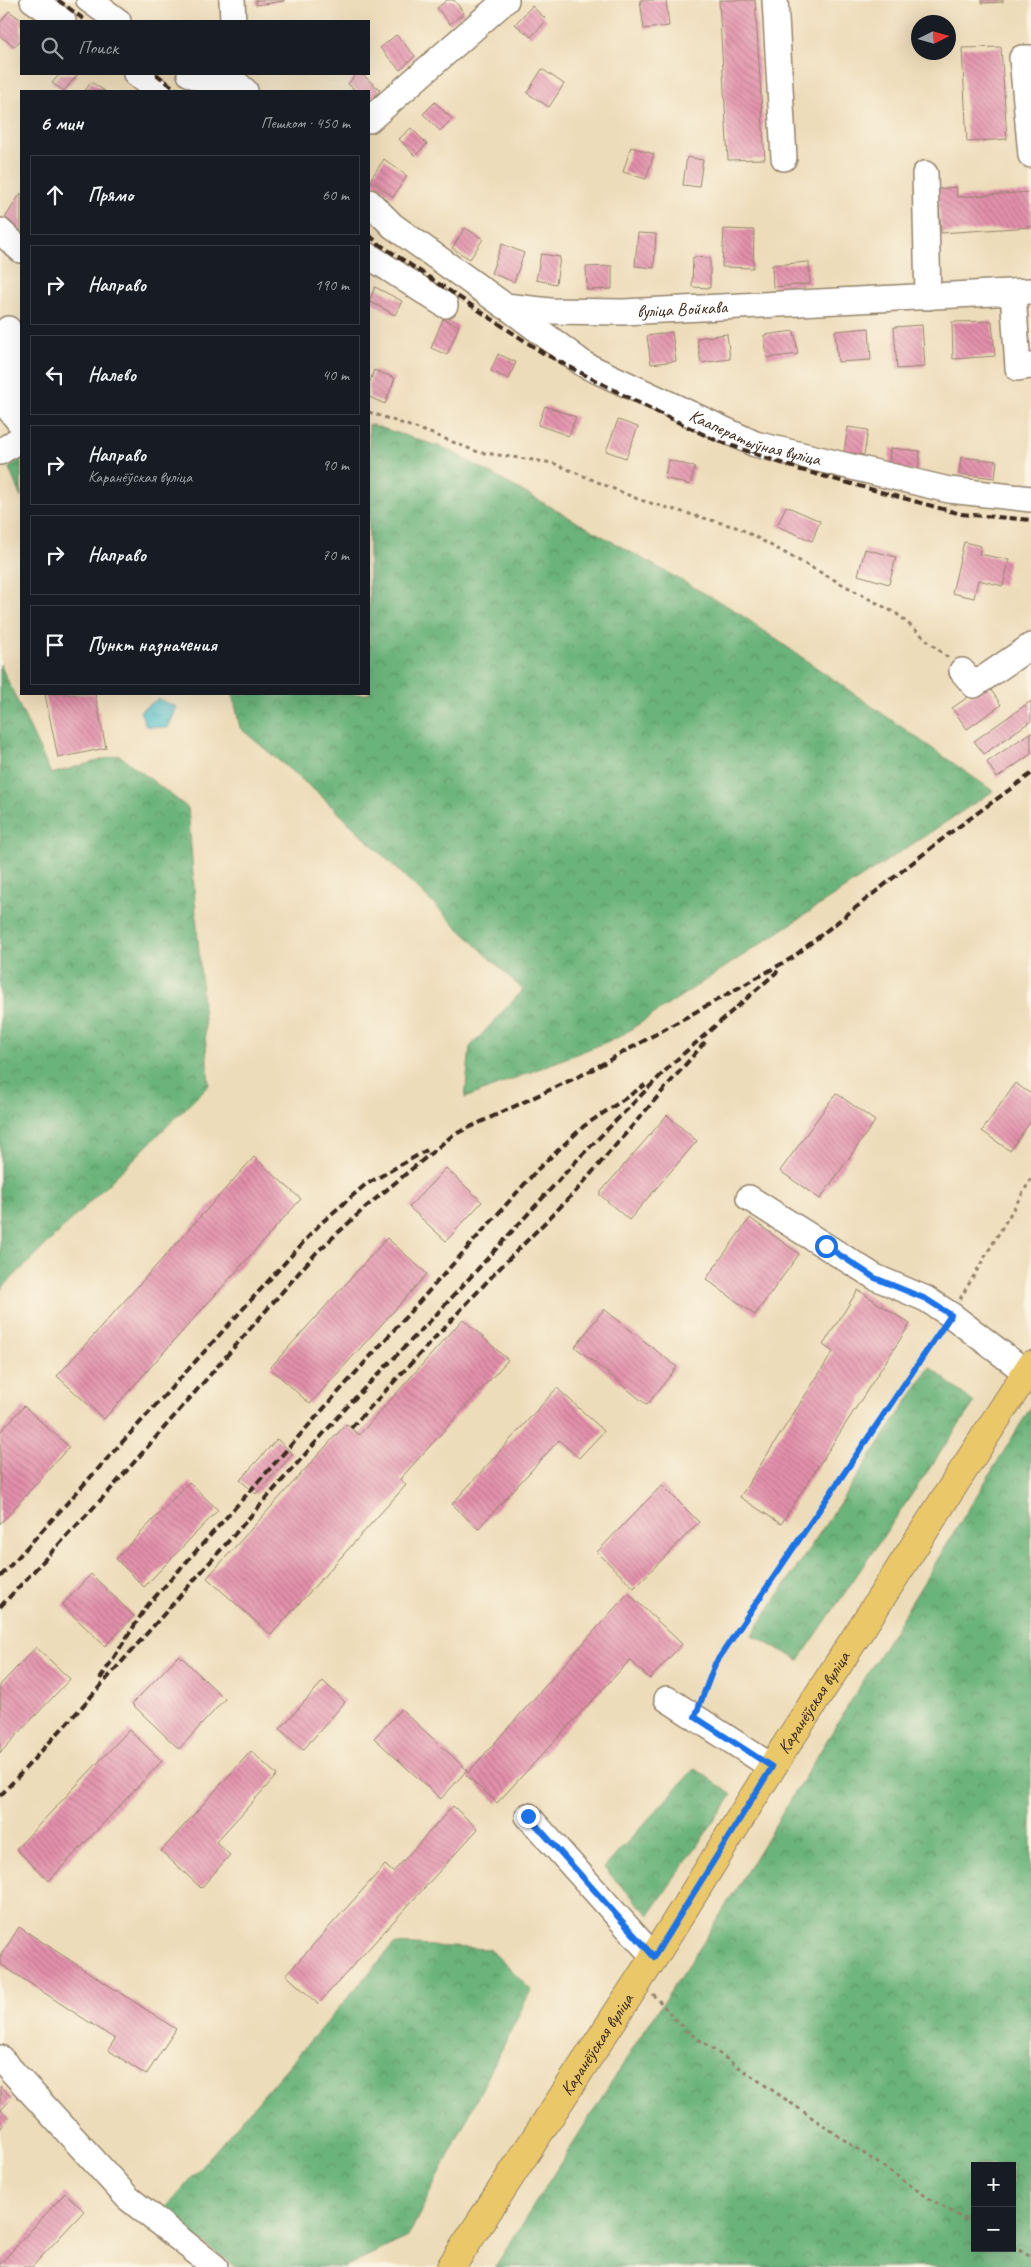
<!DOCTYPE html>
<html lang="ru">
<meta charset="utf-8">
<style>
:root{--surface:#171b24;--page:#242831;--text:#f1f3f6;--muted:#9ea1a6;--line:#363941}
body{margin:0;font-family:Caveat,sans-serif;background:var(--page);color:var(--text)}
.controls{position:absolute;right:15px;bottom:15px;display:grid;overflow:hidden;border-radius:0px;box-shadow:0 5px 20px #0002}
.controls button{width:45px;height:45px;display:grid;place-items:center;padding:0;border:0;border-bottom:1px solid var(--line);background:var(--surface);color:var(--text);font:25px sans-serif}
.compass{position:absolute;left:911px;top:15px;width:45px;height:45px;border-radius:50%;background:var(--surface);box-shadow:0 5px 20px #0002;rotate:85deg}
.stop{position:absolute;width:15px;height:15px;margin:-11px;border:4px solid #1a73e8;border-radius:50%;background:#fff}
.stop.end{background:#1a73e8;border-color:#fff;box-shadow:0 1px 5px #0008}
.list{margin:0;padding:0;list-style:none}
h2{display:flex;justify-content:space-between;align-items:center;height:65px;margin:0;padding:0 20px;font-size:21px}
h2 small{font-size:16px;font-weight:400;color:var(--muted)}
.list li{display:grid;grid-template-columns:32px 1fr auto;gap:15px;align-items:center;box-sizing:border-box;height:80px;margin:0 10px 10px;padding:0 10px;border:1px solid var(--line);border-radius:0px}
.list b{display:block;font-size:19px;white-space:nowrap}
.list p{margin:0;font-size:16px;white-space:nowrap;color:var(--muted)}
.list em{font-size:16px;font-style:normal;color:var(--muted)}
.icon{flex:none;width:28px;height:28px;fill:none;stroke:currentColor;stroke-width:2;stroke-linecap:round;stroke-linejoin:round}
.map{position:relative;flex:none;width:1031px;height:2267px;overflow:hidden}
.search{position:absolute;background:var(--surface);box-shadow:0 5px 20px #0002;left:20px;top:20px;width:350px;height:55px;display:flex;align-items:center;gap:12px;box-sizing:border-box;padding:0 18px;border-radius:0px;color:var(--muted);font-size:19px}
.panel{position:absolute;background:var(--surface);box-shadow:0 5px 20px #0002;left:20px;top:90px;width:350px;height:605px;border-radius:0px}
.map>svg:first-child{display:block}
</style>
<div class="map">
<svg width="1031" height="2267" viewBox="0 0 1031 2267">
<defs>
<pattern id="forest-crowns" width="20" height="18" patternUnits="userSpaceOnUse" patternTransform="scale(1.25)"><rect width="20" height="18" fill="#6bb37a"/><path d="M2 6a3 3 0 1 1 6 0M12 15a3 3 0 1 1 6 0" fill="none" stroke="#599263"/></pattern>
<pattern id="water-ripples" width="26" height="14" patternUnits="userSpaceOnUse" patternTransform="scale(1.25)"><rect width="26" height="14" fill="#52bfca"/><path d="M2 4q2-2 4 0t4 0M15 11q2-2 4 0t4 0" fill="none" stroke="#459ba3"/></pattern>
<pattern id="building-back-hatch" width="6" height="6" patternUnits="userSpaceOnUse" patternTransform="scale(1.25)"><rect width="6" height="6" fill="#e390ac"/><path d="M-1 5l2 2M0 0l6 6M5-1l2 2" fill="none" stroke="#b9768b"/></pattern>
</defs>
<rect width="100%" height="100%" fill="#fcf5e5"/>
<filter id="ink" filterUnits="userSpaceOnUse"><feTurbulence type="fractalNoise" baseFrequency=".02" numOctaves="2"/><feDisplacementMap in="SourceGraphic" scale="10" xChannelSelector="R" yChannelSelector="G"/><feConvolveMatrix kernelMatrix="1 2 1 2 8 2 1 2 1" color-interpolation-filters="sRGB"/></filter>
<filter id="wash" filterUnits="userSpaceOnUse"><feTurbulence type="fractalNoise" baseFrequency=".0096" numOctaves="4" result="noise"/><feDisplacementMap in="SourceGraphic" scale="20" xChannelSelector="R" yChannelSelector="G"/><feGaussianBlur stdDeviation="1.12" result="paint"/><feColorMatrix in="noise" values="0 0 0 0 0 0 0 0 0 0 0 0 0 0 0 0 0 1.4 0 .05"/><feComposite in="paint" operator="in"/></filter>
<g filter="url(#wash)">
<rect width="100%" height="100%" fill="#eddcb9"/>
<g fill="url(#forest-crowns)" stroke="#536e4c" fill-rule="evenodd">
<polygon points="369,424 447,449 734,610 993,791 619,1037 465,1098 470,1047 523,990 319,794 240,728 233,694 369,694"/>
<polygon points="21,457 21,498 9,468"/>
<polygon points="0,664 51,774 119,755 188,808 209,1085 0,1290"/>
<polygon points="930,1367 974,1403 799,1660 752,1635"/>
<path d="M1031,1407V2267H495L640,2037L701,1946ZM975,2166H1012V2248H975Z"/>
<polygon points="695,1768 732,1795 649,1915 604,1868"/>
<polygon points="394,1944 490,1949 531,1990 408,2237 344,2267 235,2267 163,2211"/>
</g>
<polygon fill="url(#water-ripples)" stroke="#467474" points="158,699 177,707 168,728 146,726 140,711"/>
<g id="blocks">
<g fill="url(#building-back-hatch)">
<polygon points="256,0 284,0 284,1 256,5"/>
<polygon points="447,0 454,0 464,13 450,24 437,8"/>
<polygon points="640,0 666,0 669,26 644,29"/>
<polygon points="719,0 755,0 765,159 728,160"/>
<polygon points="982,0 1003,0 1003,2 982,3"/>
<polygon points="532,6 547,20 531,37 515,24"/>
<polygon points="9,11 23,21 21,21 21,39 15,47 0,36 0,23"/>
<polygon points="396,35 415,56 400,70 380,48"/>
<polygon points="1001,47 1007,139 967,142 962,48"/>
<polygon points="542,69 564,84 549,107 527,93"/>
<polygon points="60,74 78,74 64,91 52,83"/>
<polygon points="356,74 362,74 380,90 369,103 369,91 356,91 348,84"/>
<polygon points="91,82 105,91 85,91"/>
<polygon points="435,102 452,119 440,131 423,114"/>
<polygon points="411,128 427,144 415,156 399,139"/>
<polygon points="631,147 654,154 646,179 623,172"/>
<polygon points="687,157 703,160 699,187 683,185"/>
<polygon points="384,159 407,176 393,197 370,180"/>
<polygon points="956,187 957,197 1031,192 1031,227 941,233 938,189"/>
<polygon points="21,193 21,233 3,221"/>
<polygon points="465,228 483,239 470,259 452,248"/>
<polygon points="724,229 754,230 753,268 722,267"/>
<polygon points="638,233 656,234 654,268 635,266"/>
<polygon points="502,244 524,253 514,282 491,273"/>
<polygon points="541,254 560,257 556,284 536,280"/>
<polygon points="693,257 710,258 710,288 692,287"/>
<polygon points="809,262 810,284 773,287 772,265"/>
<polygon points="612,266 612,289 587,290 586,267"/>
<polygon points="375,287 402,301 395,315 369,301"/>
<polygon points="443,319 459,326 447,355 431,348"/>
<polygon points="992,321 995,356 953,359 952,322"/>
<polygon points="922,325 925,367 897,369 894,327"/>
<polygon points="869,328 871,360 838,362 835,331"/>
<polygon points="794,331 798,354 767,358 764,335"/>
<polygon points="672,332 676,361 651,364 647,336"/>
<polygon points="727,334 730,359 701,363 697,338"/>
<polygon points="498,354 516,362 509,379 491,371"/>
<polygon points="374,370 395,378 385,404 369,397 369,384"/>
<polygon points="545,406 576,417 569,436 538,425"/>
<polygon points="618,420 638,427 626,458 606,451"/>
<polygon points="848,427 868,430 864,455 844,452"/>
<polygon points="890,448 920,451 918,472 889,469"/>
<polygon points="961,457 997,461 995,478 959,474"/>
<polygon points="669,460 695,467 690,485 664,478"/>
<polygon points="786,506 820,521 812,541 777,526"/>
<polygon points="964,542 981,546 979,554 1009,560 1003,586 978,580 974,598 952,593"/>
<polygon points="865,549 896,557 889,584 858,575"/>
<polygon points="987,684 1001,705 967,729 952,708"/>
<polygon points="45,694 95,694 106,748 58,758"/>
<polygon points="1031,701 1031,721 984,754 974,741"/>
<polygon points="1031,732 1031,754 997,778 987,762"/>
<polygon points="1015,1083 1031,1094 1031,1121 1010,1151 982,1131"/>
<polygon points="836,1093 875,1121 820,1199 780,1171"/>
<polygon points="667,1115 697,1141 629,1220 599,1194"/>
<polygon points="254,1157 301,1199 104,1419 57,1376"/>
<polygon points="446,1168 482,1202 446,1241 409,1207"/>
<polygon points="750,1218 799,1254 755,1315 706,1279"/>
<polygon points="387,1238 427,1274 310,1404 270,1368"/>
<polygon points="858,1290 910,1324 781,1524 740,1497 833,1352 823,1345"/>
<polygon points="604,1309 677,1367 647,1405 575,1347"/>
<polygon points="463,1319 508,1360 400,1479 406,1485 271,1635 207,1578 346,1424 359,1435"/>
<polygon points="557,1388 604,1431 579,1458 559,1440 478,1529 452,1504"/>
<polygon points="24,1406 69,1447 0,1524 0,1432"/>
<polygon points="277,1439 293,1454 256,1494 240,1480"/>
<polygon points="189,1482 218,1510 144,1587 116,1559"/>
<polygon points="662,1485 699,1522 634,1588 597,1552"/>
<polygon points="91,1574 134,1616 105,1646 62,1605"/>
<polygon points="628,1593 682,1644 650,1679 630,1660 497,1803 466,1775"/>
<polygon points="36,1647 70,1679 0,1753 0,1685"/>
<polygon points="179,1655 225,1699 179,1749 132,1704"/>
<polygon points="323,1681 345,1702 303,1750 280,1729"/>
<polygon points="401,1709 467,1770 441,1799 374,1738"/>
<polygon points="129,1730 162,1761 49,1881 16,1849"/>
<polygon points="251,1751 277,1775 216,1842 230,1855 201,1888 161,1851"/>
<polygon points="453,1806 478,1829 318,2004 286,1975 385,1865 393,1872"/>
<polygon points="19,1927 176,2029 146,2075 108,2050 115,2039 0,1964 0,1957"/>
<polygon points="0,2086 12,2098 1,2110 9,2118 0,2129"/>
<polygon points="65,2193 84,2211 32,2267 0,2267 0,2264"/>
</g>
</g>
</g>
<g filter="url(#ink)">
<use href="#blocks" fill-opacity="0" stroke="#94836c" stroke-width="1"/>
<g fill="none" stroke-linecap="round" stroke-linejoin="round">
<defs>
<g id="minor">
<polyline points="33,0 63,21"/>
<polyline points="89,0 118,21"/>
<polyline points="232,0 233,21"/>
<polyline points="775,0 784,158"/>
<polyline points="1031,58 1022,58 1031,155"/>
<polyline points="136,74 158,91"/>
<polyline points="190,74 219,86 237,84 245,91"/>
<polyline points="369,120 506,0"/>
<polyline points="925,174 928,297"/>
<path id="s1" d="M369,202L393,226L505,306L550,311L623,312L1031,291"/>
<polyline points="0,231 21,250"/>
<polyline points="369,256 445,305"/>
<polyline points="1013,292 1018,368 1031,366"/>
<path id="s2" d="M506,306L585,365L755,444L949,490L1031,499"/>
<polyline points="8,329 9,409 21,424"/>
<polyline points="0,452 21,438"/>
<polyline points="962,671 974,685 1031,646"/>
<polyline points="749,1198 875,1277 926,1299 951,1315 1027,1373"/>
<polyline points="667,1699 772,1767"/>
<polyline points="528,1816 654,1957"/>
<polyline points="0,2058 128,2198 215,2267"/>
</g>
<g id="major">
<path id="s3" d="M451,2267L654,1957L772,1767L1031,1365"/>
</g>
</defs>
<use href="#minor" stroke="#94836c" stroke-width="28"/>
<use href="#major" stroke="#94836c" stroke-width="30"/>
<g stroke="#94836c" stroke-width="3" stroke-dasharray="4 4" stroke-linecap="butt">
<polyline points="369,412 430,433 478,452 553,463 640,500 739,528 897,614 948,658"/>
<polyline points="960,1299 1031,1179"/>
<polyline points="702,1699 715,1664 940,1332"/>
<polyline points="653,1994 685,2030 933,2201 975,2225"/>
<polyline points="1012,2246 1031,2257"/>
</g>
<use href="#minor" stroke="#fff" stroke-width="25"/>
<use href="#major" stroke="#eac769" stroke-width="28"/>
<g stroke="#3b2a1e" stroke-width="4" stroke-dasharray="8 4" stroke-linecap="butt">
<polyline points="58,0 86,21"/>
<polyline points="156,74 178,91"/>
<polyline points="369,235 379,244 543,353 639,403 713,439 801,470 961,514 1031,520"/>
<polyline points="351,1428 495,1273 576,1191 705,1042"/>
<polyline points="0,1577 320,1224 365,1185 427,1150"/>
<polyline points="0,1607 110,1490 316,1253 367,1206 453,1135 588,1072 792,958 950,833 1031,774"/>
<polyline points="100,1679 147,1606 538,1169 584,1126 645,1085"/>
<polyline points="0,1796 80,1709 355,1398 434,1317 579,1158 674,1062 778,971"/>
</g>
</g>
</g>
<g fill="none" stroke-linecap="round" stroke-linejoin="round" filter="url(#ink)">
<polyline stroke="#1a73e8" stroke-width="6" points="528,1816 654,1957 772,1767 695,1717 715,1664 951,1315 926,1299 875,1278 826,1246"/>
</g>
<g text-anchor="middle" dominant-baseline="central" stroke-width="4" stroke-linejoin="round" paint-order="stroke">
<g font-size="18" fill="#3b2a1e" stroke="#fcf5e5">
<text stroke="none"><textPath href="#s1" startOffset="349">вуліца Войкава</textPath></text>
<text stroke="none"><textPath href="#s2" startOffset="284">Кааператыўная вуліца</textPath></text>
<text stroke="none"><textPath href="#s3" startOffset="671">Каранёўская вуліца</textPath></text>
<text stroke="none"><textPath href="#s3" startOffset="266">Каранёўская вуліца</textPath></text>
</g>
</g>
</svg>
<div class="controls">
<button>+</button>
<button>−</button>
</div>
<svg class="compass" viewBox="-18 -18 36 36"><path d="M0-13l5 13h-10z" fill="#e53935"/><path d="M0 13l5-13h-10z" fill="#9ea1a6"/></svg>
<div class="stop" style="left:826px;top:1246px"></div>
<div class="stop end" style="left:528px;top:1816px"></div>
<div class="search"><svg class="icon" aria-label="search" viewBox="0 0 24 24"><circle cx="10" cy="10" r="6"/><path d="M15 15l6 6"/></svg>Поиск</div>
<section class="panel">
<h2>6 мин<small>Пешком · 450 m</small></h2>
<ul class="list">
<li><svg class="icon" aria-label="ahead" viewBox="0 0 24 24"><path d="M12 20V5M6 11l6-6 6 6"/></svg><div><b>Прямо</b></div><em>60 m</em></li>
<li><svg class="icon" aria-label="right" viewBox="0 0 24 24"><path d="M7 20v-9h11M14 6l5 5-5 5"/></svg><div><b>Направо</b></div><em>190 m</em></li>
<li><svg class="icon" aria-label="left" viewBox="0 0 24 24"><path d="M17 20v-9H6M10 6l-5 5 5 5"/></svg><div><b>Налево</b></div><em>40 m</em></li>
<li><svg class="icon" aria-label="right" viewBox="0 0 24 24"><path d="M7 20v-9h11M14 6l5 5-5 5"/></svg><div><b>Направо</b><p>Каранёўская вуліца</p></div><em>90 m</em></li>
<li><svg class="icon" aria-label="right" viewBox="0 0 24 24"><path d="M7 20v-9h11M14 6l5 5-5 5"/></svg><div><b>Направо</b></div><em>70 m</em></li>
<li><svg class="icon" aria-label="arrive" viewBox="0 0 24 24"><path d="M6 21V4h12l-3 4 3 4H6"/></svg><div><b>Пункт назначения</b></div></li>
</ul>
</section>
</div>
